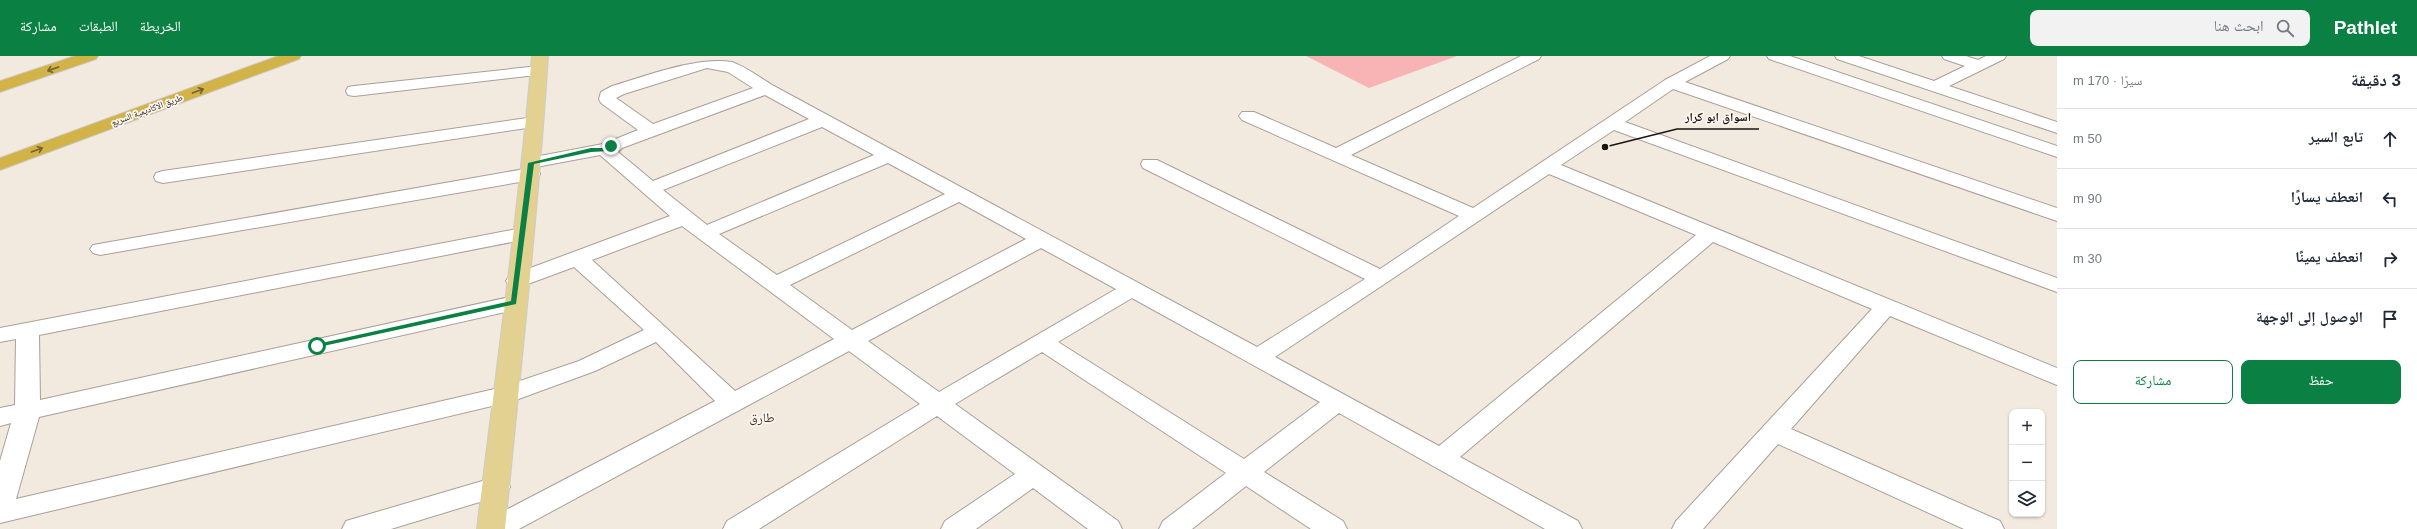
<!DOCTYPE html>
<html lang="ar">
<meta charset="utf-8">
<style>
:root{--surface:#fff;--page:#f2f2f3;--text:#1f2937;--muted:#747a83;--line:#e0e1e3;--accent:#0b8043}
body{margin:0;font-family:Arial,"Noto Naskh Arabic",sans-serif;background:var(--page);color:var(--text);direction:rtl}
.controls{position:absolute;right:12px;bottom:12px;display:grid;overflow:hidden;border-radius:8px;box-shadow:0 1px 3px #0004}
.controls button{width:36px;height:36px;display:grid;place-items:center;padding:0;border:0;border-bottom:1px solid var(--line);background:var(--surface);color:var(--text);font:20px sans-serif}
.stop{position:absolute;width:12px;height:12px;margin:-9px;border:3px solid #0b8043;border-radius:50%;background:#fff}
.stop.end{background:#0b8043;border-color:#fff;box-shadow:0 1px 4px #0008}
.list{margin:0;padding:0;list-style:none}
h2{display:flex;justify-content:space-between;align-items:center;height:52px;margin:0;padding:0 16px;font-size:17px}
h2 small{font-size:13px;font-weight:400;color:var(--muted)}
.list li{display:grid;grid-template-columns:26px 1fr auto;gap:12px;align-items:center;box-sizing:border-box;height:60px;padding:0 16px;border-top:1px solid var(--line)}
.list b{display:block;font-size:15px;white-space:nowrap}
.list em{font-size:13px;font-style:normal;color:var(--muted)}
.actions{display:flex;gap:8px;padding:12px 16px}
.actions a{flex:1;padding:9px 0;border:1px solid var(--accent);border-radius:8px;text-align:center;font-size:14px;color:var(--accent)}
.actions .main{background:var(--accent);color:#fff}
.icon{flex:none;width:22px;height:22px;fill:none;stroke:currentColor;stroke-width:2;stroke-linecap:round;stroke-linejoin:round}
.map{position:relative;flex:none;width:2057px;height:473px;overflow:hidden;direction:ltr}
header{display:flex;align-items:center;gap:24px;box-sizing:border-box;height:56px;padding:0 20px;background:var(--accent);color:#fff}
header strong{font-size:19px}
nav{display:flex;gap:22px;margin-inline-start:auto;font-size:14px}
.search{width:280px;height:36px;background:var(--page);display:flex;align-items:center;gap:10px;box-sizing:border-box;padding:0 14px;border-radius:8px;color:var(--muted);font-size:15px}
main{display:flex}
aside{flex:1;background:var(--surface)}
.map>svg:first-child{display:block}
</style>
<header>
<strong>Pathlet</strong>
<div class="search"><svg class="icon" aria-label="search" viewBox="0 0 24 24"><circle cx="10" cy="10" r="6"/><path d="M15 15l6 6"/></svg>ابحث هنا</div>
<nav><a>الخريطة</a><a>الطبقات</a><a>مشاركة</a></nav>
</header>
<main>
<aside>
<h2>3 دقيقة<small>سيرًا · 170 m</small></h2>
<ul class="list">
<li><svg class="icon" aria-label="ahead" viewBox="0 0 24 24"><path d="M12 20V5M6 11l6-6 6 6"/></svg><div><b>تابع السير</b></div><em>50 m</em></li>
<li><svg class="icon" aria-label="left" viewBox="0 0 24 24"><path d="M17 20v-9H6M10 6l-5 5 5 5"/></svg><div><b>انعطف يسارًا</b></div><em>90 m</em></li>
<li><svg class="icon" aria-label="right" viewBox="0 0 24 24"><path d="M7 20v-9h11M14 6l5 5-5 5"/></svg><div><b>انعطف يمينًا</b></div><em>30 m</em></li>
<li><svg class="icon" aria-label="arrive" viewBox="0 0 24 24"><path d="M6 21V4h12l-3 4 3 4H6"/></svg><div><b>الوصول إلى الوجهة</b></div></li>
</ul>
<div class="actions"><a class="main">حفظ</a><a>مشاركة</a></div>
</aside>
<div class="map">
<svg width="2057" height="473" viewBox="0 0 2057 473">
<rect width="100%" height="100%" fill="#f2e9df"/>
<polygon fill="#f8b3b5" points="1306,0 1457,0 1369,32"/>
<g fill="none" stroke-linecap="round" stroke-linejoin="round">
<defs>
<g id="minor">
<path d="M1521,0H1541L1539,3L1351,99L1473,152L1665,24L1710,0H1730L1728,3L1685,26L2057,152V165L1673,33L1625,66L2057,222V236L1614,74L1561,109L2057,312V329L1890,260L1791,373L2000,465L2004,473H1964L1778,388L1703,473H1672L1676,465L1872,253L1713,186L1460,401L1578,465L1582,473H1545L1339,357L1264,416L1343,465L1347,473H1311L1246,430L1192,473H1159L1163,465L1226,417L1042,296L955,348L1118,465L1122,473H1088L1033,432L976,473H941L945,465L1015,418L937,360L759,473H723L727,465L920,348L849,295L519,473H481L485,465L715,345L656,286L595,315L513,345L0,467V405L11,367L0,370V352L15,349L16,283L0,286V272L522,172L529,174L532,178L529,182L522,184L39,279L40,344L514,240L522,242L525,247L522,252L514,254L39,361L16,443L499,332L579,305L644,274L574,211L517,232L509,230L506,225L509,220L670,160L600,99L531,112L538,114L540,118L538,122L531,124L100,199L93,197L90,193L93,189L530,112L524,111L522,107L524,103L603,88L638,74L601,47L599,43L601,36L612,30C646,20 698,0 732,6C746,11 759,21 772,29L1257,291L1365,223L1143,112L1141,108L1143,104H1157L1380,213L1459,160L1242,64L1239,60L1242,56H1254L1336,92ZM707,12L728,16L753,32L653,68L616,42L624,38ZM765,39L809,63L653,125L618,96L622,92ZM822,71L874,99L707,169L663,134ZM888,107L945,138L777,219L719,178ZM1549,118L1696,179L1439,390L1275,301ZM959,146L1026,183L852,274L790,229ZM682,170L834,283L735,335L592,204ZM1041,192L1116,233L939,336L868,285ZM1132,242L1320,346L1244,403L1058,286Z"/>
<polygon points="1767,0 1790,0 2057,90 2057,101 1769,3"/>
<polygon points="1835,0 1859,0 1934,25 1965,10 1944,3 1942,0 1966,0 1978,4 1986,0 2006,0 2004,3 1949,30 2057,66 2057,77 1837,3"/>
<polygon points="539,10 545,12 547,15 545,18 354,40 348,39 346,35 348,31 354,30"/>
<polygon points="534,61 540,62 543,66 540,70 163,127 156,125 154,121 156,117 163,115"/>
<polygon points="496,421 506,424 510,431 506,438 391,473 342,473 346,465"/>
</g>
<path id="major" d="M532,0H548C538,158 520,315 505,473H477C496,315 518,158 532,0Z"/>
<g id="highway">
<polygon points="75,0 98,0 96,3 0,36 0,25"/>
<polygon points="278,0 301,0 299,3 0,114 0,102"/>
</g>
</defs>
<use href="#minor" stroke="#a9a098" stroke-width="2"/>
<use href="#major" stroke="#cccccb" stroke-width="2"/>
<use href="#highway" stroke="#cccccb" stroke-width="2"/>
<use href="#minor" fill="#fff" fill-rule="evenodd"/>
<use href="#major" fill="#e3d191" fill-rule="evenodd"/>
<use href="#highway" fill="#d1b347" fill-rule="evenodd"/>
</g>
<defs><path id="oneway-shaft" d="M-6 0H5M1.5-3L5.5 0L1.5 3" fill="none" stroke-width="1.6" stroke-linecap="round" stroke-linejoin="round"/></defs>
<g stroke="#74642c">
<use href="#oneway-shaft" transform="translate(53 13) rotate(161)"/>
<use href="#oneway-shaft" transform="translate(198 35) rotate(-20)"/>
<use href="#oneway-shaft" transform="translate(37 94) rotate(-20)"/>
</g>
<polygon fill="#0b8043" points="609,89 613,90 610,95 591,96 534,108 516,248 314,292 317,288 511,245 528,107 591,92 607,92"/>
<g text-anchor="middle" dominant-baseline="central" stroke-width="3.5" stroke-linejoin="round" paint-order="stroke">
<g font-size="9" fill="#181511" stroke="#fef6ef">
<text transform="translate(147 54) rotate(-20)">طريق الاكاديمية السريع</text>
</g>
<g font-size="13" fill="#3a322b" stroke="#fef6ef">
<text x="762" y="361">طارق</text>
</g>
</g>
<path fill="none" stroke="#181511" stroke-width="1.5" d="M1605 91L1677 73H1759"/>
<circle fill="#181511" stroke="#fef6ef" stroke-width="1.5" cx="1605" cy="91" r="4"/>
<g font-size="12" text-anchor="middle" font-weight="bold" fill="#181511" stroke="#fef6ef" stroke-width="3.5" stroke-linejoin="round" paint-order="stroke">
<text x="1718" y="65">اسواق ابو كرار</text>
</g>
</svg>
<div class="controls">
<button>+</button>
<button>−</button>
<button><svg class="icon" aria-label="layers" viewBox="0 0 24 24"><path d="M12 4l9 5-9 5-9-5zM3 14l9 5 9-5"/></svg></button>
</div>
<div class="stop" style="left:317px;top:290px"></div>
<div class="stop end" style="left:611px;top:90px"></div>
</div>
</main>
